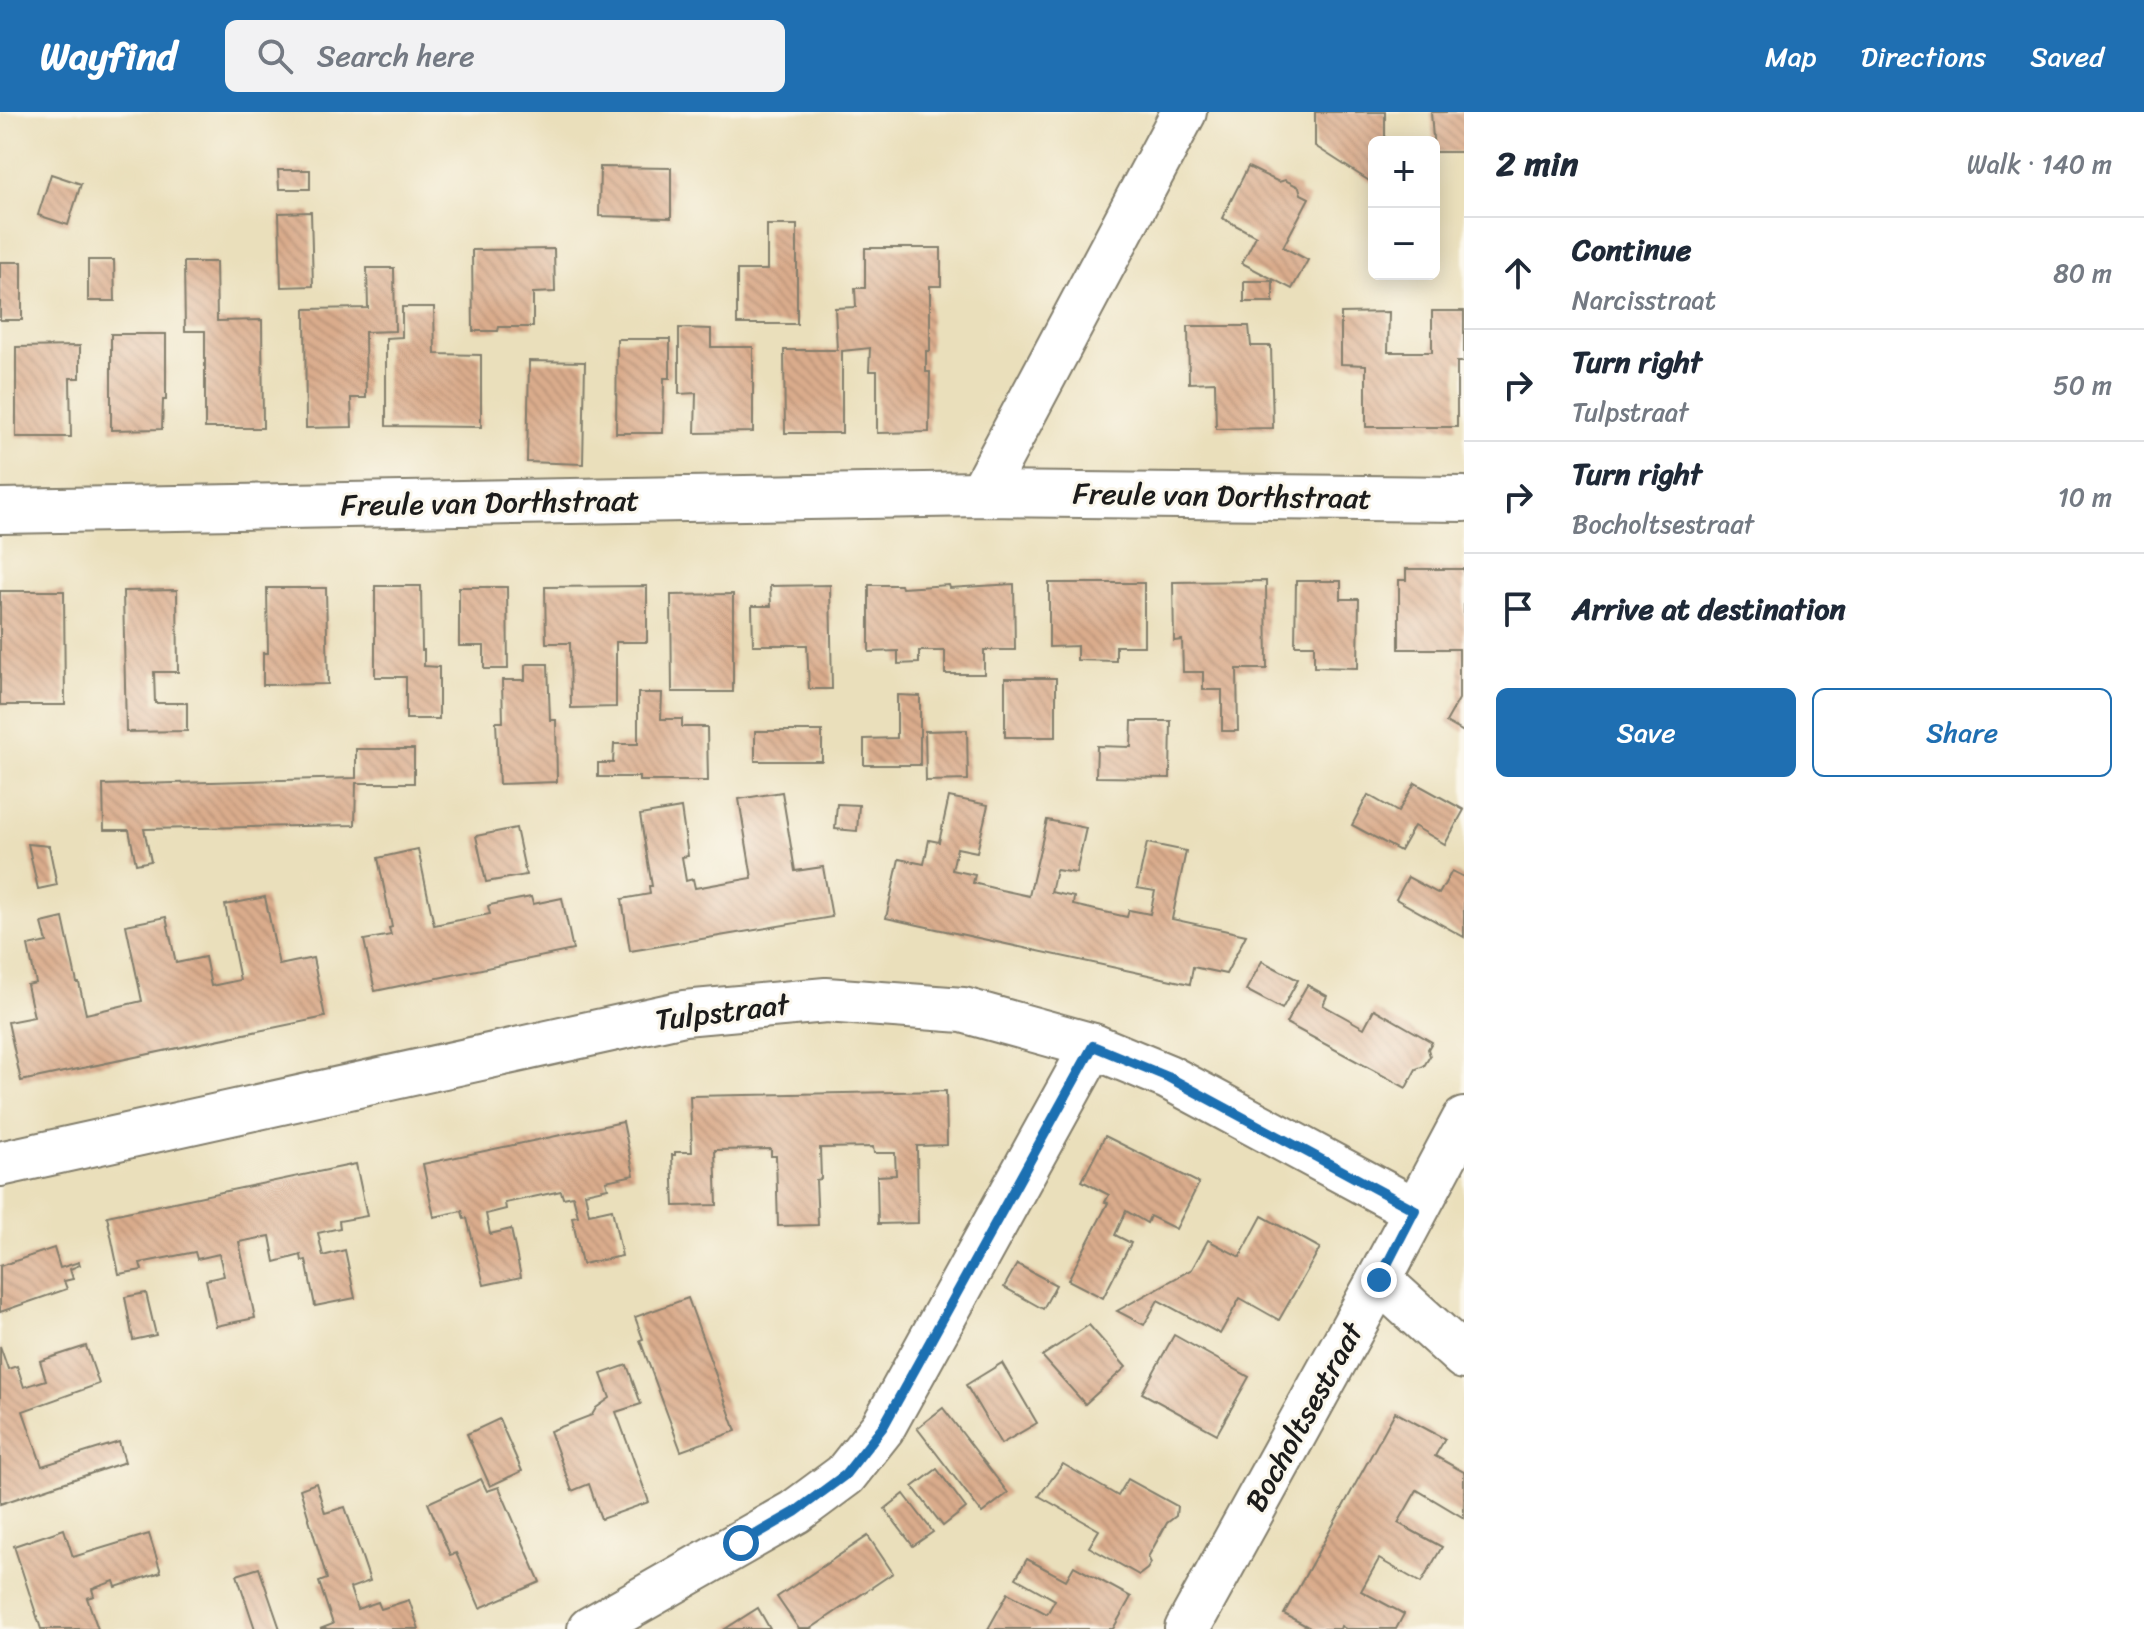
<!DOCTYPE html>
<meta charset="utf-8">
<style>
:root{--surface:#fff;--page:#f2f2f3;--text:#1f2937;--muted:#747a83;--line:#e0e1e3;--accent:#1f6fb2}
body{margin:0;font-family:Sriracha,sans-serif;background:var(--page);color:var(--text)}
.controls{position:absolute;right:24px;top:24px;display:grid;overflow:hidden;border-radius:12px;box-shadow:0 4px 20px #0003}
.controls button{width:72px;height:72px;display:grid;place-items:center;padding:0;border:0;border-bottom:2px solid var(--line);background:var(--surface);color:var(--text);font:40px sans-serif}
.stop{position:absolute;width:24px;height:24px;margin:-18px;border:6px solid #1f6fb2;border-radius:50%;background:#fff}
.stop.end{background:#1f6fb2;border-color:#fff;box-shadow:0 2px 8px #0008}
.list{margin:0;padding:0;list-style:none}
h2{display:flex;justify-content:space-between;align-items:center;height:104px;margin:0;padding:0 32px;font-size:34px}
h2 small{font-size:26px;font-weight:400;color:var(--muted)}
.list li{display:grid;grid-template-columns:52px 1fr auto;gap:24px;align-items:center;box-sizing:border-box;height:112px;padding:0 32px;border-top:2px solid var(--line)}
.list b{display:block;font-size:30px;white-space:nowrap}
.list p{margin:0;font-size:26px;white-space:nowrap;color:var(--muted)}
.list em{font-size:26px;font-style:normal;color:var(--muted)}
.actions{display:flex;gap:16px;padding:24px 32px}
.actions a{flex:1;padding:18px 0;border:2px solid var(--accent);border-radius:12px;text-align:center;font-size:28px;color:var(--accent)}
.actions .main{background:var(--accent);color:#fff}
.icon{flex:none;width:44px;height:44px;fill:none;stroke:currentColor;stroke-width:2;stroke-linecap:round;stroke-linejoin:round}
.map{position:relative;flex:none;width:1464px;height:1517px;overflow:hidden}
header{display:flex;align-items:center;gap:48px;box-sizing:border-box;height:112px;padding:0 40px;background:var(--accent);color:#fff}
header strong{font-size:38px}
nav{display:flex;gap:44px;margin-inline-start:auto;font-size:28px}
.search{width:560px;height:72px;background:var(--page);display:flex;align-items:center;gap:20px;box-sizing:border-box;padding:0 28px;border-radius:12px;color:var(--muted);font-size:30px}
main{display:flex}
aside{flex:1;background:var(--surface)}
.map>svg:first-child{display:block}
</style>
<header>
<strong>Wayfind</strong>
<div class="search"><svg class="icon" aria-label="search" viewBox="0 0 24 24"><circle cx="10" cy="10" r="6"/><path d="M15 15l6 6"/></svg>Search here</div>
<nav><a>Map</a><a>Directions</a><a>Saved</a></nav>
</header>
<main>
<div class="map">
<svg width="1464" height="1517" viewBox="0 0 1464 1517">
<defs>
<pattern id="building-back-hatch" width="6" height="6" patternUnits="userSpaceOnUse" patternTransform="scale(2)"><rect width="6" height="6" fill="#daac8c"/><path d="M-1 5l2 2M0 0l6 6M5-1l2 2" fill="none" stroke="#ba9378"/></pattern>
</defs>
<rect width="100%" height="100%" fill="#fbf7ec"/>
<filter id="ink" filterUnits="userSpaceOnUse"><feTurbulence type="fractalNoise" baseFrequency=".0125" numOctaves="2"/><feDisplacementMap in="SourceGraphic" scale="16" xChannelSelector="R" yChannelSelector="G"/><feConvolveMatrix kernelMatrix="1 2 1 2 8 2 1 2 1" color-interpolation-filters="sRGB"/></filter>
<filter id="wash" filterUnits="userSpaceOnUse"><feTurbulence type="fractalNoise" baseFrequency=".006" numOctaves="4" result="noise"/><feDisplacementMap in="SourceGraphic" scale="32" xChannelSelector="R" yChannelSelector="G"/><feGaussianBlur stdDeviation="1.8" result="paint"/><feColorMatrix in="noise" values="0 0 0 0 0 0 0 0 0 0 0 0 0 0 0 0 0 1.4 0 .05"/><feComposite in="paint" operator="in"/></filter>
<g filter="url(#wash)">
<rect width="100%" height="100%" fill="#eadfbb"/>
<g id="blocks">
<g fill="url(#building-back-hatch)">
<polygon points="1315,0 1385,0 1385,30 1374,30 1374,72 1315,34"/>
<polygon points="1431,0 1464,0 1464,40 1434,40"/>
<polygon points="600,55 671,56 671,106 599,104"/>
<polygon points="1248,55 1279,70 1285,68 1299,75 1301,82 1309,86 1283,135 1308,148 1292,177 1242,151 1256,124 1222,106"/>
<polygon points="278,58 310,58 310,77 279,77"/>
<polygon points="51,62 81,72 68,113 38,103"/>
<polygon points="311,100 313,174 281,175 279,101"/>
<polygon points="767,113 797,113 797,212 737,212 737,158 767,158"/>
<polygon points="865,136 941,136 941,174 930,174 930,239 926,239 926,260 930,260 929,320 877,321 877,259 869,259 870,236 842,239 842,321 785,321 784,238 837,238 835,196 856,195 855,176 865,176"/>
<polygon points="554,137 555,180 533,181 533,215 499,215 498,219 473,219 472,138"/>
<polygon points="88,148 114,148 115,189 88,189"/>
<rect x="0" y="150" width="22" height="58"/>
<polygon points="184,150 216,150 217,209 262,208 263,316 205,316 205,219 185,219"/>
<polygon points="367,156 394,156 395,219 365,220 366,286 351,286 352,315 306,316 305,197 368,196"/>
<rect x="1244" y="169" width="29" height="21"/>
<polygon points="402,195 434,195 435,242 481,243 481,315 386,314 386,226 402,225"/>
<polygon points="1432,199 1464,199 1464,250 1457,250 1457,315 1366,315 1366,253 1341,252 1341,201 1389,200 1388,240 1432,240"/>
<polygon points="1188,214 1249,214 1251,234 1271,234 1273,316 1216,317 1215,270 1189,271"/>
<polygon points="679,216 711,217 711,235 753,235 753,320 695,321 696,281 679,282"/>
<polygon points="111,222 166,222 166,288 163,288 162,317 111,318"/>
<polygon points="617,227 670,227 670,266 664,266 663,321 616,321"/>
<polygon points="80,234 80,266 70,266 71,325 16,325 16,235"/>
<polygon points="529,249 585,250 583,352 527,350"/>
<polygon points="1406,457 1464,457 1464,620 1446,610 1459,587 1459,537 1399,537 1399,468 1406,468"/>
<polygon points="1266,469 1267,557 1237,557 1238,619 1222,619 1222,578 1203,578 1203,560 1183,560 1182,528 1174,529 1173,470"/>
<polygon points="1296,469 1341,469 1341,487 1359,487 1358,556 1314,555 1314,533 1295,533"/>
<polygon points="1049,471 1144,471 1144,534 1116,534 1116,549 1077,548 1077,534 1049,535"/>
<polygon points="1014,472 1015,538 984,538 984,562 945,562 945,539 919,539 919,551 898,552 898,539 869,540 869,473 901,473 902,476 949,473 950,476 965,475"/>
<polygon points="830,473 832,577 809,577 807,533 753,533 752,494 771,494 770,474"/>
<polygon points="375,474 421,474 422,538 424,538 424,554 439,555 439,607 406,607 406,565 375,565"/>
<polygon points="647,474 647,530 616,530 616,595 571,596 570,531 546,531 545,475"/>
<polygon points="459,475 507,475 508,557 484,557 484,534 459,534"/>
<polygon points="267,476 326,476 328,572 263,573 263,541 268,541"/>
<polygon points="177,478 178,560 154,560 155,591 187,591 187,619 126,620 123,479"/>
<polygon points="0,479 64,479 65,593 0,593"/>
<polygon points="733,482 733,580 672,580 671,483"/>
<polygon points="528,552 548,552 550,608 556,608 557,670 499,672 496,610 503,610 502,568 525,568 525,553"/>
<rect x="1005" y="566" width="51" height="59"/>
<polygon points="638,581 662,581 661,607 682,607 682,615 707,615 708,669 639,669 639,665 598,665 598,651 613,651 614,632 638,632"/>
<polygon points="897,583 920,584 920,653 864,653 864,627 897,626"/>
<polygon points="1132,609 1171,609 1170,666 1096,665 1097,634 1131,635"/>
<polygon points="967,618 968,668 926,669 925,619"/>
<rect x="755" y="619" width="67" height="30"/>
<polygon points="356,637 414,637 414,671 356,671 355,713 144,717 151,749 136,752 129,718 104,718 103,673 356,666"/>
<polygon points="1415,671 1464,698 1445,732 1414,714 1400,739 1352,713 1368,683 1398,700"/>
<polygon points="782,680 795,759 823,755 832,805 630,839 622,787 650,782 649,774 652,774 640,703 681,696 688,744 682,745 686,769 693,767 695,776 723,771 752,766 739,687"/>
<polygon points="949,685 988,693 977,740 957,736 952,758 975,763 973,771 1001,778 1029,784 1047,708 1086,716 1076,761 1056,758 1051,780 1074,785 1073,793 1127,805 1129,798 1150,802 1155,779 1137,776 1147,731 1186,739 1172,807 1246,823 1226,862 1193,855 1190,872 886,806 899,747 924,752 929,728 939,730"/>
<polygon points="837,692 859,693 857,719 835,717"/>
<polygon points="516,716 526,763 486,770 476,724"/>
<polygon points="28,732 49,734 57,773 38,777"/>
<polygon points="418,737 434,813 490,802 488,794 490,793 531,785 533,792 562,786 573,838 375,879 364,828 391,823 389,816 392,815 378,746"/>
<polygon points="1452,759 1464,765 1464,825 1396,787 1408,765 1439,782"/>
<polygon points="265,785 279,853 313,846 325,905 21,969 8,910 34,905 27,873 36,871 28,834 47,830 42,811 63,806 77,871 79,871 86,902 142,889 126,813 166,805 176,851 205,845 211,874 240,868 225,793"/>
<polygon points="1262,849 1298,868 1282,897 1246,878"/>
<polygon points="1307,873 1327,884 1323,893 1364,916 1374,897 1432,930 1428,937 1430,944 1424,954 1416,957 1406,976 1286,911"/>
<polygon points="946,979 947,1033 917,1034 918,1111 878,1112 877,1064 896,1063 895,1041 874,1041 873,1035 820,1036 821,1067 816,1068 818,1113 778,1114 776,1044 771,1044 771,1037 715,1038 717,1093 674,1094 672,1043 675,1043 675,1040 692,1040 690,984"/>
<polygon points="623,1010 634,1063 606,1069 608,1076 585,1081 589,1102 612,1097 622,1144 582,1152 572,1105 578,1104 573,1084 563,1086 561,1079 505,1091 506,1097 486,1102 490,1122 511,1117 521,1165 484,1173 467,1106 464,1107 462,1099 434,1105 423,1052"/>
<polygon points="1105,1024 1199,1071 1176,1117 1150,1104 1147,1111 1126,1099 1115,1123 1131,1131 1103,1186 1068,1168 1108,1091 1105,1090 1109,1083 1082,1069"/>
<polygon points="356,1052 367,1104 339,1109 340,1116 318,1121 323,1144 345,1138 355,1186 315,1194 306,1148 302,1149 301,1143 275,1150 270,1124 239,1130 255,1206 216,1214 206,1168 224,1164 219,1142 197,1147 195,1140 140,1151 142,1158 119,1162 107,1104"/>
<polygon points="1262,1104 1320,1136 1279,1208 1240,1186 1220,1222 1158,1188 1144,1213 1117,1199 1192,1157 1208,1128 1240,1145"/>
<polygon points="54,1136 60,1156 79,1150 80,1153 70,1157 73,1167 64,1169 67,1177 0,1200 0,1154"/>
<polygon points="1017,1152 1056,1173 1043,1197 1004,1175"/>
<polygon points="146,1181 156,1223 133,1228 125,1185"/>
<polygon points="688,1186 736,1319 681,1339 640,1228 643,1227 635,1205"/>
<polygon points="1089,1213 1126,1255 1085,1292 1042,1244"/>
<polygon points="1174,1223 1249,1265 1217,1322 1142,1281"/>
<polygon points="0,1234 8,1257 17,1254 24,1275 46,1268 40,1249 86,1234 99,1272 23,1299 42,1354 119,1330 125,1350 0,1392"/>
<polygon points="1002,1251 1037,1311 1001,1332 966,1273"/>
<polygon points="627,1253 641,1292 616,1300 649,1390 601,1407 589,1372 572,1379 550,1319 592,1303 596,1296 610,1286 601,1262"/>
<polygon points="943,1296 1008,1381 982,1401 917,1316"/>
<polygon points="1395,1300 1445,1327 1435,1344 1464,1360 1464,1406 1417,1378 1398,1411 1442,1435 1431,1454 1421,1471 1379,1447 1361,1479 1404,1502 1396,1517 1346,1517 1341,1514 1340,1517 1312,1517 1284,1502"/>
<polygon points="499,1307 522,1359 490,1374 467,1322"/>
<polygon points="1063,1352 1118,1384 1128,1367 1177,1394 1176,1404 1167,1411 1148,1445 1151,1451 1147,1457 1139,1463 1089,1435 1099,1418 1039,1384"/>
<polygon points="937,1357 966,1396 943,1414 913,1375"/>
<polygon points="481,1367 487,1379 499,1375 540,1470 480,1496 456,1441 450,1443 428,1391"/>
<polygon points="316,1371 325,1401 345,1395 370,1469 350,1476 357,1497 378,1490 381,1497 409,1488 419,1517 320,1517 333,1512 319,1470 327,1467 300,1377"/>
<polygon points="904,1382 933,1420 913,1434 885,1397"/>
<polygon points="64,1417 73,1445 149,1422 161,1460 116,1475 114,1469 92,1477 94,1484 87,1486 98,1517 41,1517 14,1434"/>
<polygon points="868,1424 893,1461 810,1517 799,1517 777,1485"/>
<polygon points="1027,1447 1066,1468 1074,1454 1131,1485 1113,1517 988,1517 1008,1481 1047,1502 1055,1488 1016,1466"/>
<polygon points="259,1456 280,1517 255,1517 237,1463"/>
<polygon points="758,1496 770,1517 725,1517"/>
</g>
</g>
</g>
<g filter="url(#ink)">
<use href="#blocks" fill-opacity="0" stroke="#837e6c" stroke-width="2"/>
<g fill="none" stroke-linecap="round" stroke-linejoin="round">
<defs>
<g id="minor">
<polyline points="981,382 1184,0"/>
<polyline points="0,399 981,382 1464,387"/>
<polyline points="0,1052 684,901 826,888 963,898 1093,934 1168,965 1415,1098"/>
<polyline points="1379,1168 1464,1245"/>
<polyline points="590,1517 795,1400 845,1363 883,1315 1093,934"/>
<polyline points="1187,1517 1379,1168 1464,1008"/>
</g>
</defs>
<use href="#minor" stroke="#837e6c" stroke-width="48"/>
<use href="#minor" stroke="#fff" stroke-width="44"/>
</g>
</g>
<g fill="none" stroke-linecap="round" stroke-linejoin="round" filter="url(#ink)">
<polyline stroke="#1f6fb2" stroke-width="10" points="741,1431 795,1400 845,1363 883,1315 1093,934 1168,965 1415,1098 1379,1168"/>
</g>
<g text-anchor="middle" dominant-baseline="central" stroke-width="6" stroke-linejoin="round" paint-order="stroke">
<g font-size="30" fill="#1c1c1c" stroke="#fbf7ec">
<text transform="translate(1222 384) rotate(1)">Freule van Dorthstraat</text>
<text transform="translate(490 391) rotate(-1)">Freule van Dorthstraat</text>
<text transform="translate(722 900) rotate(-7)">Tulpstraat</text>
<text transform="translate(1304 1305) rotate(-61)">Bocholtsestraat</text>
</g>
</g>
</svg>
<div class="controls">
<button>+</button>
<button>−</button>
</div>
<div class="stop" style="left:741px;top:1431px"></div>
<div class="stop end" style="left:1379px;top:1168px"></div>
</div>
<aside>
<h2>2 min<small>Walk · 140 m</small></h2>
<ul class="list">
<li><svg class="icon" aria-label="ahead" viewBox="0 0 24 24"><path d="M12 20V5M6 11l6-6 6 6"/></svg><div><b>Continue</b><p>Narcisstraat</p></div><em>80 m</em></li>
<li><svg class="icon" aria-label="right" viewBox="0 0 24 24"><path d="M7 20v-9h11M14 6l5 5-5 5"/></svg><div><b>Turn right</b><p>Tulpstraat</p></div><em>50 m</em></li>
<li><svg class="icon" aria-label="right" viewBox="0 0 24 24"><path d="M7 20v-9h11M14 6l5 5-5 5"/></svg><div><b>Turn right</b><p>Bocholtsestraat</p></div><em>10 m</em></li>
<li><svg class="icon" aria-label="arrive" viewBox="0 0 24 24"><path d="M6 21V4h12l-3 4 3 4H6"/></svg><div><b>Arrive at destination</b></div></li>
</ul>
<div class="actions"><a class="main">Save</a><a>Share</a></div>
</aside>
</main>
